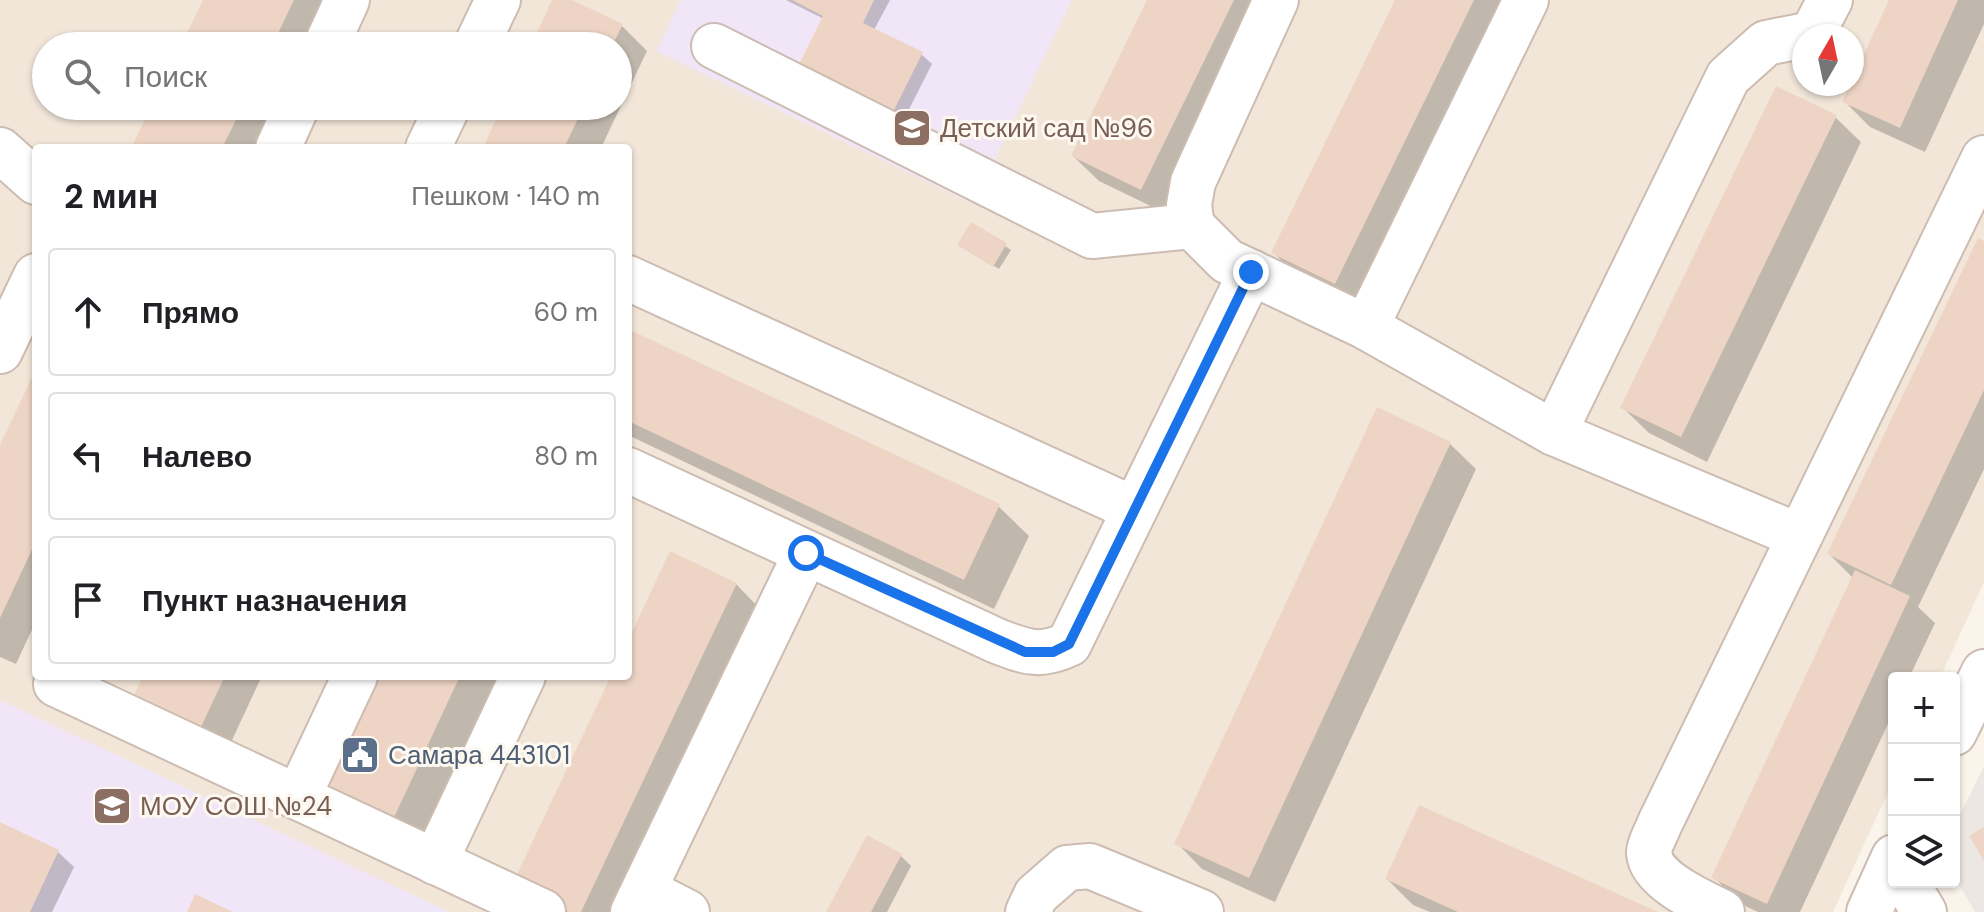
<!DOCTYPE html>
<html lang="ru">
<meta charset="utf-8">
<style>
:root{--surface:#fff;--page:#f2f2f2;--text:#202124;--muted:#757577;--line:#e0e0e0}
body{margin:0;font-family:"DM Sans",sans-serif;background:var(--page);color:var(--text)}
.controls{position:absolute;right:24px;bottom:24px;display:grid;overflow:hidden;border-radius:8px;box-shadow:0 2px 6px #0004}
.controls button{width:72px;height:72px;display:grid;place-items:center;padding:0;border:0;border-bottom:2px solid var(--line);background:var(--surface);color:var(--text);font:40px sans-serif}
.compass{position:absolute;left:1792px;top:24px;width:72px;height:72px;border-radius:50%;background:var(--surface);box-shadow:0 2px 6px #0004;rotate:9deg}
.stop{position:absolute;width:24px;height:24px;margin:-18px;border:6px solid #1a73e8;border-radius:50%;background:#fff}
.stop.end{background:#1a73e8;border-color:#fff;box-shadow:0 2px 8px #0008}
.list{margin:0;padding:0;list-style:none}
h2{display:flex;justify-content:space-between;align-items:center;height:104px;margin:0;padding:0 32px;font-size:34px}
h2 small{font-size:26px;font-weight:400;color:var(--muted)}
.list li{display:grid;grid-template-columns:52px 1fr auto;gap:24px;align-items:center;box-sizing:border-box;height:128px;margin:0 16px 16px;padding:0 16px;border:2px solid var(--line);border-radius:8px}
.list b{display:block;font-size:30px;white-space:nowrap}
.list em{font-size:26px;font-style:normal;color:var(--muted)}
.icon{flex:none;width:44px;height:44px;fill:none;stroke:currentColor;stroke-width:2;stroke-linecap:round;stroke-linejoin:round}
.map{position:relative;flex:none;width:1984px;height:912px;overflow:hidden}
.search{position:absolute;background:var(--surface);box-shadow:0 2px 6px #0004;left:32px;top:32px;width:600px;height:88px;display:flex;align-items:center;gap:20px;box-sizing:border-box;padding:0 28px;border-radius:44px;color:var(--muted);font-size:30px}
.panel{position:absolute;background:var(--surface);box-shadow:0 2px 6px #0004;left:32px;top:144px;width:600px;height:536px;border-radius:8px}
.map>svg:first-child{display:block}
</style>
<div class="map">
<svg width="1984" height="912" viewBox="0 0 1984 912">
<rect width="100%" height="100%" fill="#fbf4ea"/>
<path fill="#f2e6d9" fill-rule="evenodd" d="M0,0H1984V582L1940,678H1894V779L1833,912H0ZM1804,36H1852V84H1804ZM46,46H618V106H46ZM36,148H628V676H36Z"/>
<polygon fill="#ece7e2" points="1984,766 1984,912 1975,912 1954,876 1954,827"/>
<g fill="#f1e6f7">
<polygon points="681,0 1072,0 973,204 656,51"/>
<polygon points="0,700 449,912 0,912"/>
</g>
<g fill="#0003">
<polygon points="206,0 339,0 316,46 183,46"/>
<polygon points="555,0 567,0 621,25 647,51 601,148 485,148 505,106 618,106 618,46 533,46"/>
<polygon points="786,0 890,0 874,30 921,54 932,64 901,125 824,19"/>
<polygon points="1149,0 1271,0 1167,214 1099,181 1073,156"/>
<polygon points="1397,0 1512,0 1362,309 1299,278 1273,252"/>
<polygon points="1891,0 1984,0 1984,24 1925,152 1870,127 1845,102"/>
<polygon points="154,106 287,106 267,148 133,148"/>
<polygon points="1835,117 1861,142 1707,462 1649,433 1623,408"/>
<polygon points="972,224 1011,250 999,269 962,246"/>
<polygon points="1984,243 1984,469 1918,607 1935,623 1909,678 1894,678 1894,711 1800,912 1758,912 1739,903 1714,877 1853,578 1829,554"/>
<polygon points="628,331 998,506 1029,536 994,609 628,435"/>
<polygon points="36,374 36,621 16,664 0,657 0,450"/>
<polygon points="1450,444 1476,469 1275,902 1202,869 1177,843"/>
<polygon points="736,584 761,610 619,912 543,912 614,676 628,676 628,645"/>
<polygon points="145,676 262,676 219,768"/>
<polygon points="381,676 498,676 416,850 351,820"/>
<polygon points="0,824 58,852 74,867 52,912 0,912"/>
<polygon points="900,855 911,866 887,912 829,912"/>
<polygon points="1387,879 1653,912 1430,912 1413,905"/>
</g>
<g fill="#edd4c4">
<polygon points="203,0 294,0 272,46 181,46"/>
<polygon points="552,0 572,0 623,24 612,46 531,46"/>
<polygon points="792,0 874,0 863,23 923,52 891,116 796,70 823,16"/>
<polygon points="1147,0 1234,0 1141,190 1071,156"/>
<polygon points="1395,0 1474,0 1335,284 1271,253"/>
<polygon points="1889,0 1958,0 1900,128 1842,102 1850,84 1852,84 1852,80"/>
<polygon points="1776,86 1837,115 1681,437 1620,408"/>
<polygon points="152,106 243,106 222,148 131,148"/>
<polygon points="502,106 584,106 564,148 483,148"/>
<polygon points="971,222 1007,243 993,267 957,245"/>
<polygon points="1978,238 1984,241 1984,390 1891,585 1827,554"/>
<polygon points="628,329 1000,504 964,580 628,421"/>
<polygon points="36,369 36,541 0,618 0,445"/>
<polygon points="1377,407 1451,442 1249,878 1174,844"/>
<polygon points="670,551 737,583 581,912 569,912 512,885 611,676 628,676 628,641"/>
<polygon points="1855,570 1910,596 1767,904 1711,878"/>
<polygon points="143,676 225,676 193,744 126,712"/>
<polygon points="379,676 460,676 390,826 323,795"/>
<polygon points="1419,805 1658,912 1458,912 1385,879"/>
<polygon points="0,822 59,850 30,912 0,912"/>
<polygon points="1984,827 1984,861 1969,836"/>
<polygon points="867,835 902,854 871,912 826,912"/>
<polygon points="195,894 233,912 187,912"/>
</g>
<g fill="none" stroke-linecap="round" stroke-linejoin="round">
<defs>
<g id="minor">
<polyline points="1276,0 1193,182 1189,205 1192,226 1227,261 1366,327 1554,433 1799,536"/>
<polyline points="326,46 347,0"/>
<polyline points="476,46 498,0"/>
<polyline points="714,46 1092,236 1192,226"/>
<polyline points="278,148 297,106"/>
<polyline points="428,148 448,106"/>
<polyline points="0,150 36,182"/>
<polyline points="628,278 1134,509"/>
<polyline points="1366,327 1526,0"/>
<polyline points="0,351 36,276"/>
<polyline points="1554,433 1728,77 1766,43 1812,34 1830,0"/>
<path d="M628,470L997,641C1026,652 1040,658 1069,644L1251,272"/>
<polyline points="61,676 56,684 543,912"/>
<polyline points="1954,733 1984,672"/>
<polyline points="298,797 355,676"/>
<polyline points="435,862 523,676"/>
<polyline points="1906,882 1924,912"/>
<polyline points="644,890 687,912"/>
<polyline points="633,912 806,553"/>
<polyline points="1028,912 1036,895 1067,868 1090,866 1201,912"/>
<path d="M1722,912C1701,902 1651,880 1649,853C1649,845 1657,831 1660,823L1984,158"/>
<polyline points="1869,912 1894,857"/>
</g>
</defs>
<use href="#minor" stroke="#ccbcb1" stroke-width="48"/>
<use href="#minor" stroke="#fff" stroke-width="44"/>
</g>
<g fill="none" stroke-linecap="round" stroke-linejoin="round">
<polyline stroke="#1a73e8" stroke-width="10" points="806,553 1025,652 1053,652 1069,644 1251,272"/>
</g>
<defs>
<symbol id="school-square" viewBox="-11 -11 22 22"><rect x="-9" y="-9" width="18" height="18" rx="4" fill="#8d6e63" stroke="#fdf8f0"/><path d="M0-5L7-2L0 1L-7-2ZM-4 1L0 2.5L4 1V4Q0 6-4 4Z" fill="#fff"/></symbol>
<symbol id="civic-square" viewBox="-11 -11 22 22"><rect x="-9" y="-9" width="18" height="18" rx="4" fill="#5c6f8a" stroke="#fdf8f0"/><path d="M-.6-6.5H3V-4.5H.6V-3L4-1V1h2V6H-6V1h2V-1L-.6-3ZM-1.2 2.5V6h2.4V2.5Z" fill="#fff"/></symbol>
</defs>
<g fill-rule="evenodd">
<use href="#school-square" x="890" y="106" width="44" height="44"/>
<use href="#civic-square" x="338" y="733" width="44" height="44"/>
<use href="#school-square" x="90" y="784" width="44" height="44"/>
</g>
<g text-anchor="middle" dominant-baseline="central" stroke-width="6" stroke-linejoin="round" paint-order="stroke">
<g font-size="26" fill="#785e54" stroke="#fdf8f0" text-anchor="start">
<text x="940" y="128">Детский сад №96</text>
<text x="140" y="806">МОУ СОШ №24</text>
</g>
<g font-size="26" fill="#4e5e75" stroke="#fdf8f0" text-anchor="start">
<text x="388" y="755">Самара 443101</text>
</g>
</g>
</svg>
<div class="controls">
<button>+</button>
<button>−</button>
<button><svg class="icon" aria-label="layers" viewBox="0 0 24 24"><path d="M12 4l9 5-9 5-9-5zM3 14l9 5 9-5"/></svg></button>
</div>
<svg class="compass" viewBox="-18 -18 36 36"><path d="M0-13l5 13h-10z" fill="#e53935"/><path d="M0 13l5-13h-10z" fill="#757577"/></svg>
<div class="stop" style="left:806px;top:553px"></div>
<div class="stop end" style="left:1251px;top:272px"></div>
<div class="search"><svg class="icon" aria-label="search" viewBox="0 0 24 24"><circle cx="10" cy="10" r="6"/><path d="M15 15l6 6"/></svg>Поиск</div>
<section class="panel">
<h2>2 мин<small>Пешком · 140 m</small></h2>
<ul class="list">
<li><svg class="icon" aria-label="ahead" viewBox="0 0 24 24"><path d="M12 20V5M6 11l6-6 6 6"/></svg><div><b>Прямо</b></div><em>60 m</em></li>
<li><svg class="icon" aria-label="left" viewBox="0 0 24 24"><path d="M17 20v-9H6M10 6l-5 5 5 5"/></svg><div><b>Налево</b></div><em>80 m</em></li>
<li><svg class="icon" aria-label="arrive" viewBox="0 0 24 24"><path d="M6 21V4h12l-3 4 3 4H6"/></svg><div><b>Пункт назначения</b></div></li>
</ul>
</section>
</div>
